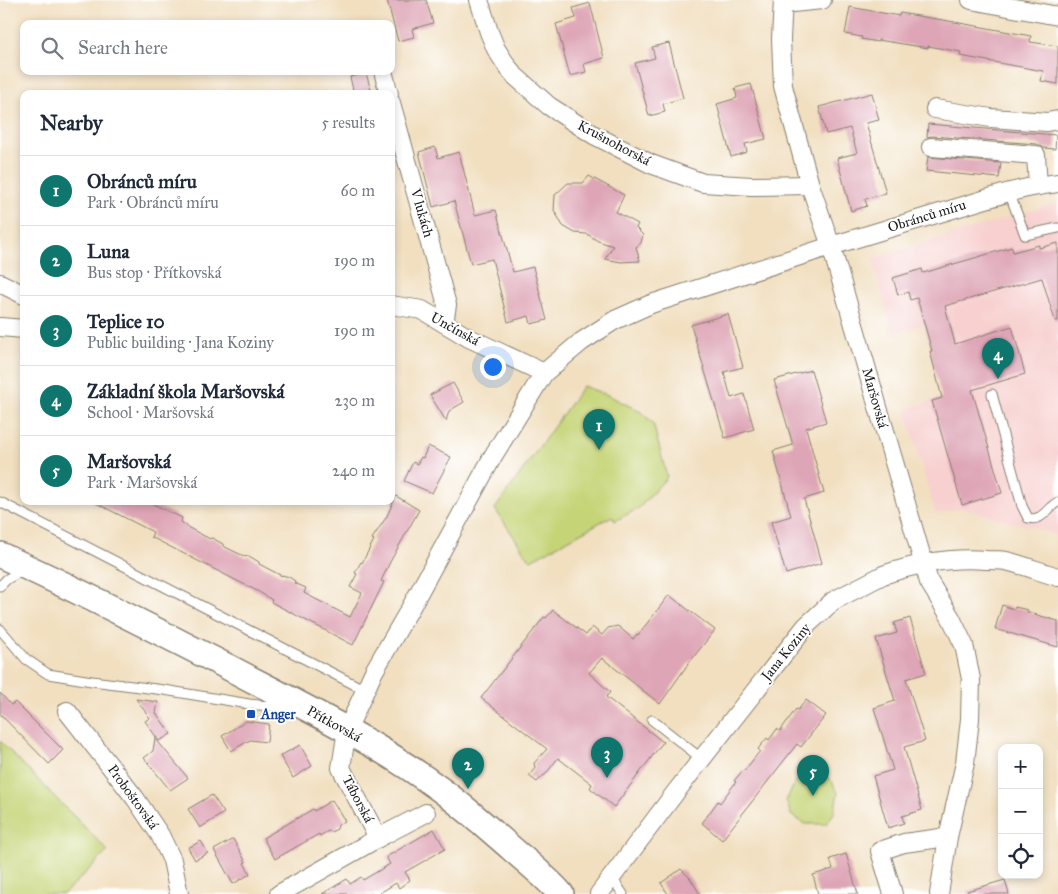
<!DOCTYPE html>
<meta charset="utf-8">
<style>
:root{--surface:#fff;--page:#f2f2f3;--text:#1f2937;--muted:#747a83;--line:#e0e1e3;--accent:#0f766e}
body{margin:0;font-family:"IM FELL Great Primer",serif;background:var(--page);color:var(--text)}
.controls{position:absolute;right:15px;bottom:15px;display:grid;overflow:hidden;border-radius:10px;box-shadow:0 2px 8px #0003}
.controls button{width:45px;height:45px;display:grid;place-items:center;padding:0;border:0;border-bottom:1px solid var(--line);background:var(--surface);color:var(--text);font:25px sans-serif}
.you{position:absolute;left:492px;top:366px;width:18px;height:18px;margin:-12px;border:4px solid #fff;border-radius:50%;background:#1a73e8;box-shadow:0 0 0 8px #1a73e833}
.badge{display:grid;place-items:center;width:32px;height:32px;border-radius:50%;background:var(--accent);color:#fff;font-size:16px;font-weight:700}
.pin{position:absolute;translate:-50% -41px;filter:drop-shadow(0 1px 2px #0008)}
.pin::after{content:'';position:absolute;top:26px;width:18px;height:15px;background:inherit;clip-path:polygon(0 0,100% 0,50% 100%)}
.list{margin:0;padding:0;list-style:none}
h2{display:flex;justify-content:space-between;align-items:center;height:65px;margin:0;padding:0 20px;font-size:21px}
h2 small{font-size:16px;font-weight:400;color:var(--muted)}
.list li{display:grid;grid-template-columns:32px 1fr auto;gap:15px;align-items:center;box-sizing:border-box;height:70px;padding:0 20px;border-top:1px solid var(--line)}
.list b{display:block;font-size:19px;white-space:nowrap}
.list p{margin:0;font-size:16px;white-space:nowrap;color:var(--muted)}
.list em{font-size:16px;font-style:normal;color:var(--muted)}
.icon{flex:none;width:28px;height:28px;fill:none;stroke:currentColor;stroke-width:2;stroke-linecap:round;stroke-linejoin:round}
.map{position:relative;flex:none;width:1058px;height:894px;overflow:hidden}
.search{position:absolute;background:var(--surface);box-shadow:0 2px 8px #0003;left:20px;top:20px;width:375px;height:55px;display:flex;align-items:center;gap:12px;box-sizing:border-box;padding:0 18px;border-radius:10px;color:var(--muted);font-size:19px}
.panel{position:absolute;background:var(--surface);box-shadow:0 2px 8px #0003;left:20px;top:90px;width:375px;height:415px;border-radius:10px}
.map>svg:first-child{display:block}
</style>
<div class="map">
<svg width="1058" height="894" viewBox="0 0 1058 894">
<rect width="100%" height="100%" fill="#fff"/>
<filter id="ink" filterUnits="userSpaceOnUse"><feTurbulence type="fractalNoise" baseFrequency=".02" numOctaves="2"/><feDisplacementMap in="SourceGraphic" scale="10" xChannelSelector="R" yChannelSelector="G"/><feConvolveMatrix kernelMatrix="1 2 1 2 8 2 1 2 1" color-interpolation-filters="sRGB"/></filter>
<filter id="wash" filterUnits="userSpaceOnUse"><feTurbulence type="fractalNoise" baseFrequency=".0096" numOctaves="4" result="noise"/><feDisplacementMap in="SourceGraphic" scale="20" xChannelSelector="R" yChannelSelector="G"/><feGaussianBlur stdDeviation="1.12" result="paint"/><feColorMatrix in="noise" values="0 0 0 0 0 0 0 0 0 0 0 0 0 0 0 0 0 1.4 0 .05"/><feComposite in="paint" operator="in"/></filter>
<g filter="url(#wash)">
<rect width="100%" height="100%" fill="#f1dfc0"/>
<polygon fill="#f7d0cf" points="1057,203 1058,203 1058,535 962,508 936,514 905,409 942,398 930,351 932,350 925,325 893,334 872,259"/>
<g fill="#c5d476" stroke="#707849">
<polygon points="583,386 610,396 641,412 653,423 667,477 639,508 615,521 612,516 531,560 527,556 495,509"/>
<polygon points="0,741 108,851 64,894 0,894"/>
<polygon points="819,771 832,781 838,793 834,813 826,824 805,824 791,815 786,800 796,781"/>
</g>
<g id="blocks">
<g fill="#dea5b6">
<polygon points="387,0 426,0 433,23 412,29 414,37 398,41"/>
<polygon points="590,3 604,58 584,64 586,72 570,76 556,24 576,18 573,8"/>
<polygon points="850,7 899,16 900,13 949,21 1031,36 1030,42 1058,46 1058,84 1041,81 1043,71 960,56 961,52 928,46 928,48 878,40 878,42 861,39 862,37 845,34"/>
<polygon points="669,43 683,98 663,104 665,112 649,116 635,63 655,58 652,47"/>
<polygon points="366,73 372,94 354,94 350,77"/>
<polygon points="751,84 766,139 745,144 747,152 731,157 717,104 737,98 735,88"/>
<polygon points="872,93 879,120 866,123 886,193 865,199 867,206 851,211 837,158 857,153 850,128 826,134 819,107"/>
<polygon points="928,124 1056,135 1055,149 1044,148 1037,144 932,136 927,137"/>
<polygon points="435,147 438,158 459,152 475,215 496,210 513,272 533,267 547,320 531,324 529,316 508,322 492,259 471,264 454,201 433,207 419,152"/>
<polygon points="928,157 1001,163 999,178 926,171"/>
<polygon points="589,176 624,195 616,212 638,224 636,228 643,235 641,243 636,247 640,261 621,262 605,259 613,246 598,241 587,234 575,233 563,226 554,210 555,195 568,183 583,183"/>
<polygon points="1058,243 1058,321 1055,321 1042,278 945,306 955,344 1012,326 1025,374 972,390 1002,493 962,505 932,401 942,398 930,351 932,351 917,298 910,300 908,292 898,295 893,278 922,269 923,273 1012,247 1013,252 1039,245 1039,248"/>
<polygon points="728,314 743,367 724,372 731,398 744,394 754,429 725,438 691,325"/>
<polygon points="811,370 826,422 806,428 824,493 804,499 822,563 786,574 771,522 791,516 773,451 793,445 774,380"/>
<polygon points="453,383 464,402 449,411 446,421 430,395"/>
<polygon points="428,446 451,457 432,493 404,481 413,462 417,464 421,457 423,458"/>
<polygon points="396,496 419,510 390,562 381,581 384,582 353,645 271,602 272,600 259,592 151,537 153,532 92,501 154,501 153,504 182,518 181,522 187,526 187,527 210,539 211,538 212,538 223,544 223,546 246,557 247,556 249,556 259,562 259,564 282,576 282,575 289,577 295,581 294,583 306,588 304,593 350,617 362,593 350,587 357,574 355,573 361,562 362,563 374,540 372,539 387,516"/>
<polygon points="669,595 715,630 688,664 660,704 602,658 589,673 610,692 606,697 663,742 614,807 590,788 592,784 558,758 545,775 544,775 537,782 529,776 535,768 534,763 547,749 481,698 544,617 546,618 553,610 586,635 592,627 602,635 608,628 618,626 633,639 637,634 638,635"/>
<polygon points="1002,605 1014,609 1015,607 1028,610 1027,612 1058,621 1058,647 995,629"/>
<polygon points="910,618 926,673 906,679 925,741 904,747 922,810 902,816 904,823 888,828 873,776 893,770 874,708 895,701 876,639 897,633 894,623"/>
<polygon points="0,693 11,705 15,702 63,750 49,764 0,714"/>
<polygon points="136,699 158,702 156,713 171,734 159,741 145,721 150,718"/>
<polygon points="806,700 826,715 801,747 797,744 722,840 702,823 718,801 720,803 736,782 734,781 743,770 744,771 760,751 758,749 767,738 769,740 777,729 780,731 796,709 798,710"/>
<polygon points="246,721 269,724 267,742 250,740 231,751 222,736"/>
<polygon points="155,738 188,778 170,790 144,758 153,751"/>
<polygon points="300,745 312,766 293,778 280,756"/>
<polygon points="212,795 224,813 200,828 188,809"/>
<polygon points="332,800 345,821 338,825 337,829 331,832 328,831 320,836 319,834 275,859 263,838 313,809 314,811"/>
<polygon points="434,829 445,849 405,872 410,880 399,888 396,883 378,894 322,894 347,879 350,884 361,877 363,880 390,864 386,857"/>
<polygon points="233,839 246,862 244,863 250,874 233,884 214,850"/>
<polygon points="201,841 208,853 195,860 188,848"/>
<polygon points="846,854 858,894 818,894 813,875 833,869 830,859"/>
<polygon points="681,869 690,878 700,894 668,894 661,883"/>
<polygon points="1005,880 1009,894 968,894 967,891"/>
</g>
</g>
</g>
<g filter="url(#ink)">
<use href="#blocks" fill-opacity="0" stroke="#867e6e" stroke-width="1"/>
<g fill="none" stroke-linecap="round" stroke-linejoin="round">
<defs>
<g id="lane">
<polyline points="1009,192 1025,235 1058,228"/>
<path d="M992,394L1022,506L1028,518C1043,522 1047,507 1058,502"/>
<polyline points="0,502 365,690"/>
<polyline points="0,586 7,579 23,570"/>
<polyline points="0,629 26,659 48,674 92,681 164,690 249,704 289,708"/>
<polyline points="652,720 702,759"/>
<polyline points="612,878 623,894"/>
</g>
<g id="street">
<polyline points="479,0 489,32 496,49 507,66 515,76 549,106 594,135 651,164 703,183 751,186 810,185"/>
<polyline points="783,0 781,39 783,86 810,185 831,246 929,582 951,618 964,645 971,679 970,719 965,763 948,837 939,894"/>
<polyline points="971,0 1058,16"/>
<polyline points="783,4 822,0"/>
<polyline points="383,71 389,94"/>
<polyline points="391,103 447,305 444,323"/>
<polyline points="935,109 991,118 1047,122 1058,120"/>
<polyline points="931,147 1036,155 1038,186"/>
<polyline points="0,283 24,295"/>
<polyline points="391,305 422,310 469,338 544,373"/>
<polyline points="0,327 24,329"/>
<polyline points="67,711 135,798 160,835 172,860 179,894"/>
<polyline points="378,838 426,813"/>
<path d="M279,894L378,838L341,768L347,730L374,671L411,607L493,456L544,373L581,342L615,320L651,304L831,246L986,199C1010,191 1033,186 1058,183"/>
<path d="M599,894L675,793L806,626L833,601L883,575C915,564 952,557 986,560C993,560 999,560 1006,561C1023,565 1041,572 1058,577"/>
<polyline points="893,894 880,851 904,843 948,837"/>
</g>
<path id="secondary" d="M0,555C77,589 153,629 228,667C300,705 375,741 441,790C466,808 488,828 511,848C528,863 546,877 561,894"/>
</defs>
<use href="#lane" stroke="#867e6e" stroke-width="11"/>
<use href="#street" stroke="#867e6e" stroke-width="20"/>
<use href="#secondary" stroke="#867e6e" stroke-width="28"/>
<use href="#lane" stroke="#fff" stroke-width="9"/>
<use href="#street" stroke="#fff" stroke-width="18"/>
<use href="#secondary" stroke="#fff" stroke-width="25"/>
</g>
</g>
<rect fill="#1a4fb4" stroke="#fff" stroke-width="2" x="246" y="709" width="10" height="10" rx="2.5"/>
<g text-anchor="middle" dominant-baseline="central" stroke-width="4" stroke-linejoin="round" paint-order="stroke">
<g font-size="14" fill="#1c1c1c" stroke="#fff">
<text transform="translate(614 143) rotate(28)">Krušnohorská</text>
<text transform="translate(422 213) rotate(74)">V lukách</text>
<text transform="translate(927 216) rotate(-17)">Obránců míru</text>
<text transform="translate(455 329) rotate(29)">Unčínská</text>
<text transform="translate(875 398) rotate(74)">Maršovská</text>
<text transform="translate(786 652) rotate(-51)">Jana Koziny</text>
<text transform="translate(334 724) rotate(29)">Přítkovská</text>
<text transform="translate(133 797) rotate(54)">Proboštovská</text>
<text transform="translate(358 799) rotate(62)">Táborská</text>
</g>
<g font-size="14" font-weight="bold" fill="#164399" stroke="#fff" text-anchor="start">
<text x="261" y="714">Anger</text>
</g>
</g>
</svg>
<div class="controls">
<button>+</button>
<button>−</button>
<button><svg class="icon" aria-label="locate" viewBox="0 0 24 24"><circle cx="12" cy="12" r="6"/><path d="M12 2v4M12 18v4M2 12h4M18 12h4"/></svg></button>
</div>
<div class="you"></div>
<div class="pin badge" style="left:599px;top:450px">1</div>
<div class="pin badge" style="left:468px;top:789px">2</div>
<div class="pin badge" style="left:607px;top:778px">3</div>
<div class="pin badge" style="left:998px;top:379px">4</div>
<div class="pin badge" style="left:813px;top:796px">5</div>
<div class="search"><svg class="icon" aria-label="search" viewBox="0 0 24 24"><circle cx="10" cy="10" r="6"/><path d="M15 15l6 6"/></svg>Search here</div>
<section class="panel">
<h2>Nearby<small>5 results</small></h2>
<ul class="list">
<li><span class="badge">1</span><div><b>Obránců míru</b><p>Park · Obránců míru</p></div><em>60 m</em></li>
<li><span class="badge">2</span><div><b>Luna</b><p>Bus stop · Přítkovská</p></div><em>190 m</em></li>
<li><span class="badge">3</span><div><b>Teplice 10</b><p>Public building · Jana Koziny</p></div><em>190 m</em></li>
<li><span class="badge">4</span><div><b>Základní škola Maršovská</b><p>School · Maršovská</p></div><em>230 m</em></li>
<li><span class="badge">5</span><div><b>Maršovská</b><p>Park · Maršovská</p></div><em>240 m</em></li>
</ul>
</section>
</div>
